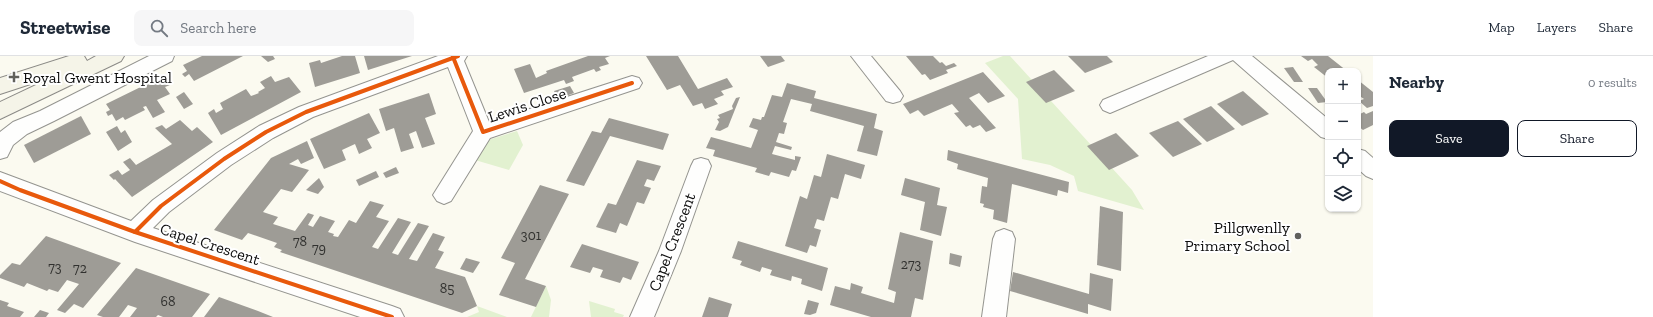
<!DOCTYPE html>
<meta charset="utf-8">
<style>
:root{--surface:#fff;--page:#f6f6f7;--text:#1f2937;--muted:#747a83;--line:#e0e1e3;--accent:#111827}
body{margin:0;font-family:"Zilla Slab",serif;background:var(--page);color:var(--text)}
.controls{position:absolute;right:12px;top:12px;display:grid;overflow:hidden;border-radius:8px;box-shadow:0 1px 3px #0004}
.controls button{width:36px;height:36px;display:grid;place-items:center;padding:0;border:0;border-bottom:1px solid var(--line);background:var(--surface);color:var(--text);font:20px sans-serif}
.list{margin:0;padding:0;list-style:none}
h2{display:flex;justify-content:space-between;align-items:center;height:52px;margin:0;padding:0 16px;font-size:17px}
h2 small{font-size:13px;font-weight:400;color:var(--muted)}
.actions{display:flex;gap:8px;padding:12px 16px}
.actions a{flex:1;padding:9px 0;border:1px solid var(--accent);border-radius:8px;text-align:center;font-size:14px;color:var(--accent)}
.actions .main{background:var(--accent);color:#fff}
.icon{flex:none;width:22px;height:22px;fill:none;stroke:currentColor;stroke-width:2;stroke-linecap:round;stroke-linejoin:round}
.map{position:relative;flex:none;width:1373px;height:261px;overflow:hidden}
header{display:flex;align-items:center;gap:24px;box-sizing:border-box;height:56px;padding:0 20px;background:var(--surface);border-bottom:1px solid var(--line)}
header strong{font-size:19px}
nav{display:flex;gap:22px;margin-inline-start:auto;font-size:14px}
.search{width:280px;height:36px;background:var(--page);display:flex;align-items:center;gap:10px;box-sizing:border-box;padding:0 14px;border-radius:8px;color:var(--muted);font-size:15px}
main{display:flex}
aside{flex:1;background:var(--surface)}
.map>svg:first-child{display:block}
</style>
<header>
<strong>Streetwise</strong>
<div class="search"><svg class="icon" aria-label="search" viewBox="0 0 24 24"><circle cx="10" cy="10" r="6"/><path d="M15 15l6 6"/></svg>Search here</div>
<nav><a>Map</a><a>Layers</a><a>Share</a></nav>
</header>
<main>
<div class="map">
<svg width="1373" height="261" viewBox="0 0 1373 261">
<rect width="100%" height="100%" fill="#fbfaf0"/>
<g fill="#e2f1d0">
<polygon points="1003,0 1010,0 1132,134 1144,154 1078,135 1074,120 1050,109 1022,103 1018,43 985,7"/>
<polygon points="517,75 523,89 509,114 475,104 488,84"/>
<polygon points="546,230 551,244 549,261 531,261"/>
<polygon points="589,245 615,253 614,256 624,259 623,261 591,261"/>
<polygon points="477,250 507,261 467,261 479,256"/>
</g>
<g fill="#9e9c96">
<polygon points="202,0 243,0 194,25 189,18 185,21 182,18 187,15 183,9"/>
<polygon points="261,0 273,0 275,3 268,6"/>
<polygon points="342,0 355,0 360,17 315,31 309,7 320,4 321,7"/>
<polygon points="364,0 412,0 368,14"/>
<polygon points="588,0 610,0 605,2 609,8 599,11 601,14 596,16 594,13 572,21 574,25 566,28 564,24 524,37 514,13 530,8 536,22 547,17 546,15"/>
<polygon points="646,0 678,0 698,33 727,22 733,31 721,35 724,39 714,43 718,48 705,53 702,47 693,50 680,29 667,34"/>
<polygon points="760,0 781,0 785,5 768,11"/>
<polygon points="906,0 933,0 940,7 942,6 946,10 954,7 957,10 946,14 948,17 930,24 925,18 922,19"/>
<polygon points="1068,0 1107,0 1113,6 1085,17"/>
<polygon points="1301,0 1328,0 1347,15 1328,15 1328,22 1314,11 1318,9 1312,3 1308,5"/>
<polygon points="1293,11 1303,26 1294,26 1284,12"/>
<polygon points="1054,14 1075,35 1046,47 1026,26"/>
<polygon points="983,16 1005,40 988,47 979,37 969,42 996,72 986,76 980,69 973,72 970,69 966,71 954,57 959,56 952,48 924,60 918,54 910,58 903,48"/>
<polygon points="271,20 275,26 289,21 301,36 221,79 208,57 214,53 216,57 223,53 220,47 246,33 251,40 259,37 258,36 265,32 260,26"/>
<polygon points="159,22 163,27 167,25 170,29 165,31 170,38 157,44 165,56 153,62 146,50 143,51 145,54 125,64 123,61 116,65 112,58 108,60 106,56 110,54 106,48"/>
<polygon points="1358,24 1373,36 1373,50 1367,52 1359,45 1364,43 1358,39"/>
<polygon points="787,27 816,35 814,42 877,58 874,72 883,75 877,100 857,95 864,70 810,55 812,48 791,43 783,66 787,67 784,78 779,77 776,86 792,91 791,94 775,90 772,98 795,104 795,100 801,101 796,115 792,114 789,121 771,116 769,120 755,116 757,112 713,100 715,94 706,92 711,81 751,92 758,74 749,71 753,62 761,64 762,61 764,61 772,39 782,41"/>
<polygon points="570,30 574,37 558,43 554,35"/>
<polygon points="1308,32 1317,32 1327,46 1318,47"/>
<polygon points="1243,35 1269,58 1242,70 1217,48"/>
<polygon points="184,36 193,48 184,53 176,41"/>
<polygon points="429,37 436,58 425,62 435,88 422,92 416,75 409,78 414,92 401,96 394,72 386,75 379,53"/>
<polygon points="740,41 728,71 720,75 715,74 719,66 717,63 720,62 718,59 733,53 732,50 736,42"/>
<polygon points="1211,50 1235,73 1207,86 1183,63"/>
<polygon points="1373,55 1373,69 1363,74 1358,70 1358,59 1364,56 1366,58"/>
<polygon points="369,57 380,77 367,83 372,92 359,98 355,88 342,94 346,104 324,113 310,83"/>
<polygon points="81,60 91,78 34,107 24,89"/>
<polygon points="609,62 669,78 663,94 610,80 584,130 566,125 592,75 601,77"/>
<polygon points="180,64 192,75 197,71 213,86 132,141 115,123 114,124 109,119 118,114 122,119 130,114 123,106 130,102 136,109 172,88 155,72 162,69 166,73"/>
<polygon points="1178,65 1202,88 1173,101 1149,77"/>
<polygon points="117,70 121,77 125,74 132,86 118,95 106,76"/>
<polygon points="1116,77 1139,100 1109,114 1087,90"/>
<polygon points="307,85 314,102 301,108 298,103 289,108 309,114 292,136 281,133 263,156 278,161 273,168 295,175 308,157 314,159 308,169 313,171 320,160 335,165 328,176 334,178 333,180 338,181 349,164 356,167 370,145 384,149 376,161 389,165 372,191 378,193 398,162 411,166 392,197 398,199 418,167 429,170 409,203 417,205 433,177 445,181 438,194 444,196 435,212 465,221 477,250 462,257 280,196 282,194 274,191 277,187 248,177 242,184 214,174 271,102"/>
<polygon points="948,94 1069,126 1068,137 1058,134 1057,140 1012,128 1007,167 993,163 994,154 983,151 984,148 980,147 982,130 987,131 988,122 957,113 958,108 947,104"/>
<polygon points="827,98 865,109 861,123 845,118 838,143 831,141 824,165 817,163 814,172 821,174 816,191 810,189 807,197 785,190 800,140 807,143 814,119 821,121"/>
<polygon points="637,104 661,110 654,125 647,123 644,130 651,132 644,148 637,146 627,170 620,167 616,177 596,171 608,147 616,149"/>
<polygon points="396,111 399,117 386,122 383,117"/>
<polygon points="376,115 379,121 359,130 356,124"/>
<polygon points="319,122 324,131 318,138 306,134"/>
<polygon points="905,122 940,132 937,149 947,151 941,180 920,174 925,146 901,139"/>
<polygon points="540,129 569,138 525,223 546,230 536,251 499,239 515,207 501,202"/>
<polygon points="1100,150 1123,156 1121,215 1097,209"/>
<polygon points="900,176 933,185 923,244 915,242 911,261 871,261 830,249 835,230 850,234 851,227 863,231 861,237 894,247 896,236 888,233"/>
<polygon points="46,180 121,207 83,252 74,248 65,257 57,254 79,228 67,224 58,236 49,233 47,235 27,227 24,231 0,222 0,219 12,207 20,209"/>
<polygon points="738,185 828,212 822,235 801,228 802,223 792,220 791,225 770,219 772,214 762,211 760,216 740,209 742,205 732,202"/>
<polygon points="582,188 639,206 631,224 623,221 620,227 600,221 603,214 593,211 590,217 570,211"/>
<polygon points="950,197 962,200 960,211 949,208"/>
<polygon points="466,202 480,206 473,217 460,213"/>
<polygon points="136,212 210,238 192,261 163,261 158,259 156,261 130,261 137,252 128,249 119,261 103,261 97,259"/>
<polygon points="1013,216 1089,238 1090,217 1113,223 1111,255 1088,248 1088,258 1010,235"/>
<polygon points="219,241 258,255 273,261 204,261"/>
<polygon points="709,241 732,248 728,261 702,261"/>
<polygon points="0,244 9,247 7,250 24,256 20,261 0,261"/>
<polygon points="808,244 819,247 816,257 810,259 804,258"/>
<polygon points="40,254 49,257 46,261 34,261"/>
</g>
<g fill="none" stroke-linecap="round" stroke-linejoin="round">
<defs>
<g id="street">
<polygon points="149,0 174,0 172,5 54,65 27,78 13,89 7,101 0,103 0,76 13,66 40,55"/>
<polygon points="438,0 467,0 464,5 489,66 632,20 639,22 642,27 639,32 490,82 451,145 444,148 437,145 433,139 473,75 448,11 313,61 273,82 231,109 169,156 153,172 392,250 400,253 404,261 360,261 135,186 0,135 0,116 131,165 153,144 217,97 259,70 299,51"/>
<polygon points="851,0 871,0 900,35 903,40 900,45 893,47 886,45"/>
<polygon points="1208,0 1252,0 1328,63 1328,83 1321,81 1233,4 1117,54 1110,57 1103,54 1100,49 1103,44"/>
<polygon points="1358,93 1365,95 1373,102 1373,123 1366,120 1358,113"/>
<polygon points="701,102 708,104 711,110 681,195 654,261 630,261 659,195 691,110 694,104"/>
<polygon points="1004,173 1012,176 1015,183 1006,261 982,261 993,183 996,176"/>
</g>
<polygon id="secondary" points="69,0 84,0 87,5 96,0 124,0 121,5 0,63 0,46 55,20 0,38 0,22"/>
</defs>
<use href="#street" stroke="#94948f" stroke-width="2"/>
<use href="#secondary" stroke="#8b8a86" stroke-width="2"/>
<use href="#street" fill="#fefefd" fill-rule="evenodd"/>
<use href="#secondary" fill="#f5f4e8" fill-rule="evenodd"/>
<defs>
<g id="cycleway">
<polyline points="453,1 483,76 632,27"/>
<polyline points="0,125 20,134 135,176 392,261"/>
<polyline points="135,176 161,150 224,103 266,76 306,56 458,0"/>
</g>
</defs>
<use href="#cycleway" stroke="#fff" stroke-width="6"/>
<use href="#cycleway" stroke="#e8590c" stroke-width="4"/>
</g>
<g fill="#60605c" stroke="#fff" stroke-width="1.5">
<path d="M12 15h4v4h4v4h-4v4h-4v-4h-4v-4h4z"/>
<circle cx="1298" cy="180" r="4"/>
</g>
<g text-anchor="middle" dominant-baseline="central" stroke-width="4" stroke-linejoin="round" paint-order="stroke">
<g font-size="14" fill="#31312f">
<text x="531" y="179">301</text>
<text x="300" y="185">78</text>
<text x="319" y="192">79</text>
<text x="911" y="208">273</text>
<text x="55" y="211">73</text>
<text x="80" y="212">72</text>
<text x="447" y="232">85</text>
<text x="168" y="245">68</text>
</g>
<g font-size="16" fill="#0d0d0d" stroke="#fff" text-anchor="start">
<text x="23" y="21">Royal Gwent Hospital</text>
<text x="1290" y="171" text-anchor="end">Pillgwenlly<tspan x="1290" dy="18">Primary School</tspan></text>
</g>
<g font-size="16" fill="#0d0d0d" stroke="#fff">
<text transform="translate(527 49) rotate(-18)">Lewis Close</text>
<text transform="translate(672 186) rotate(-69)">Capel Crescent</text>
<text transform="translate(210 188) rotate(18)">Capel Crescent</text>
</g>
</g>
</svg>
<div class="controls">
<button>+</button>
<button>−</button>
<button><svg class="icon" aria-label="locate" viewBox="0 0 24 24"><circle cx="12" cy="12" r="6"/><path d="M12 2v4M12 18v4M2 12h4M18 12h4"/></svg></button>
<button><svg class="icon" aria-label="layers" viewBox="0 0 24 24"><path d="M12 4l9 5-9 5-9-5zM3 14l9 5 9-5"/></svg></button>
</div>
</div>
<aside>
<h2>Nearby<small>0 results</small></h2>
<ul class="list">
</ul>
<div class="actions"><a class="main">Save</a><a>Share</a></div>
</aside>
</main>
